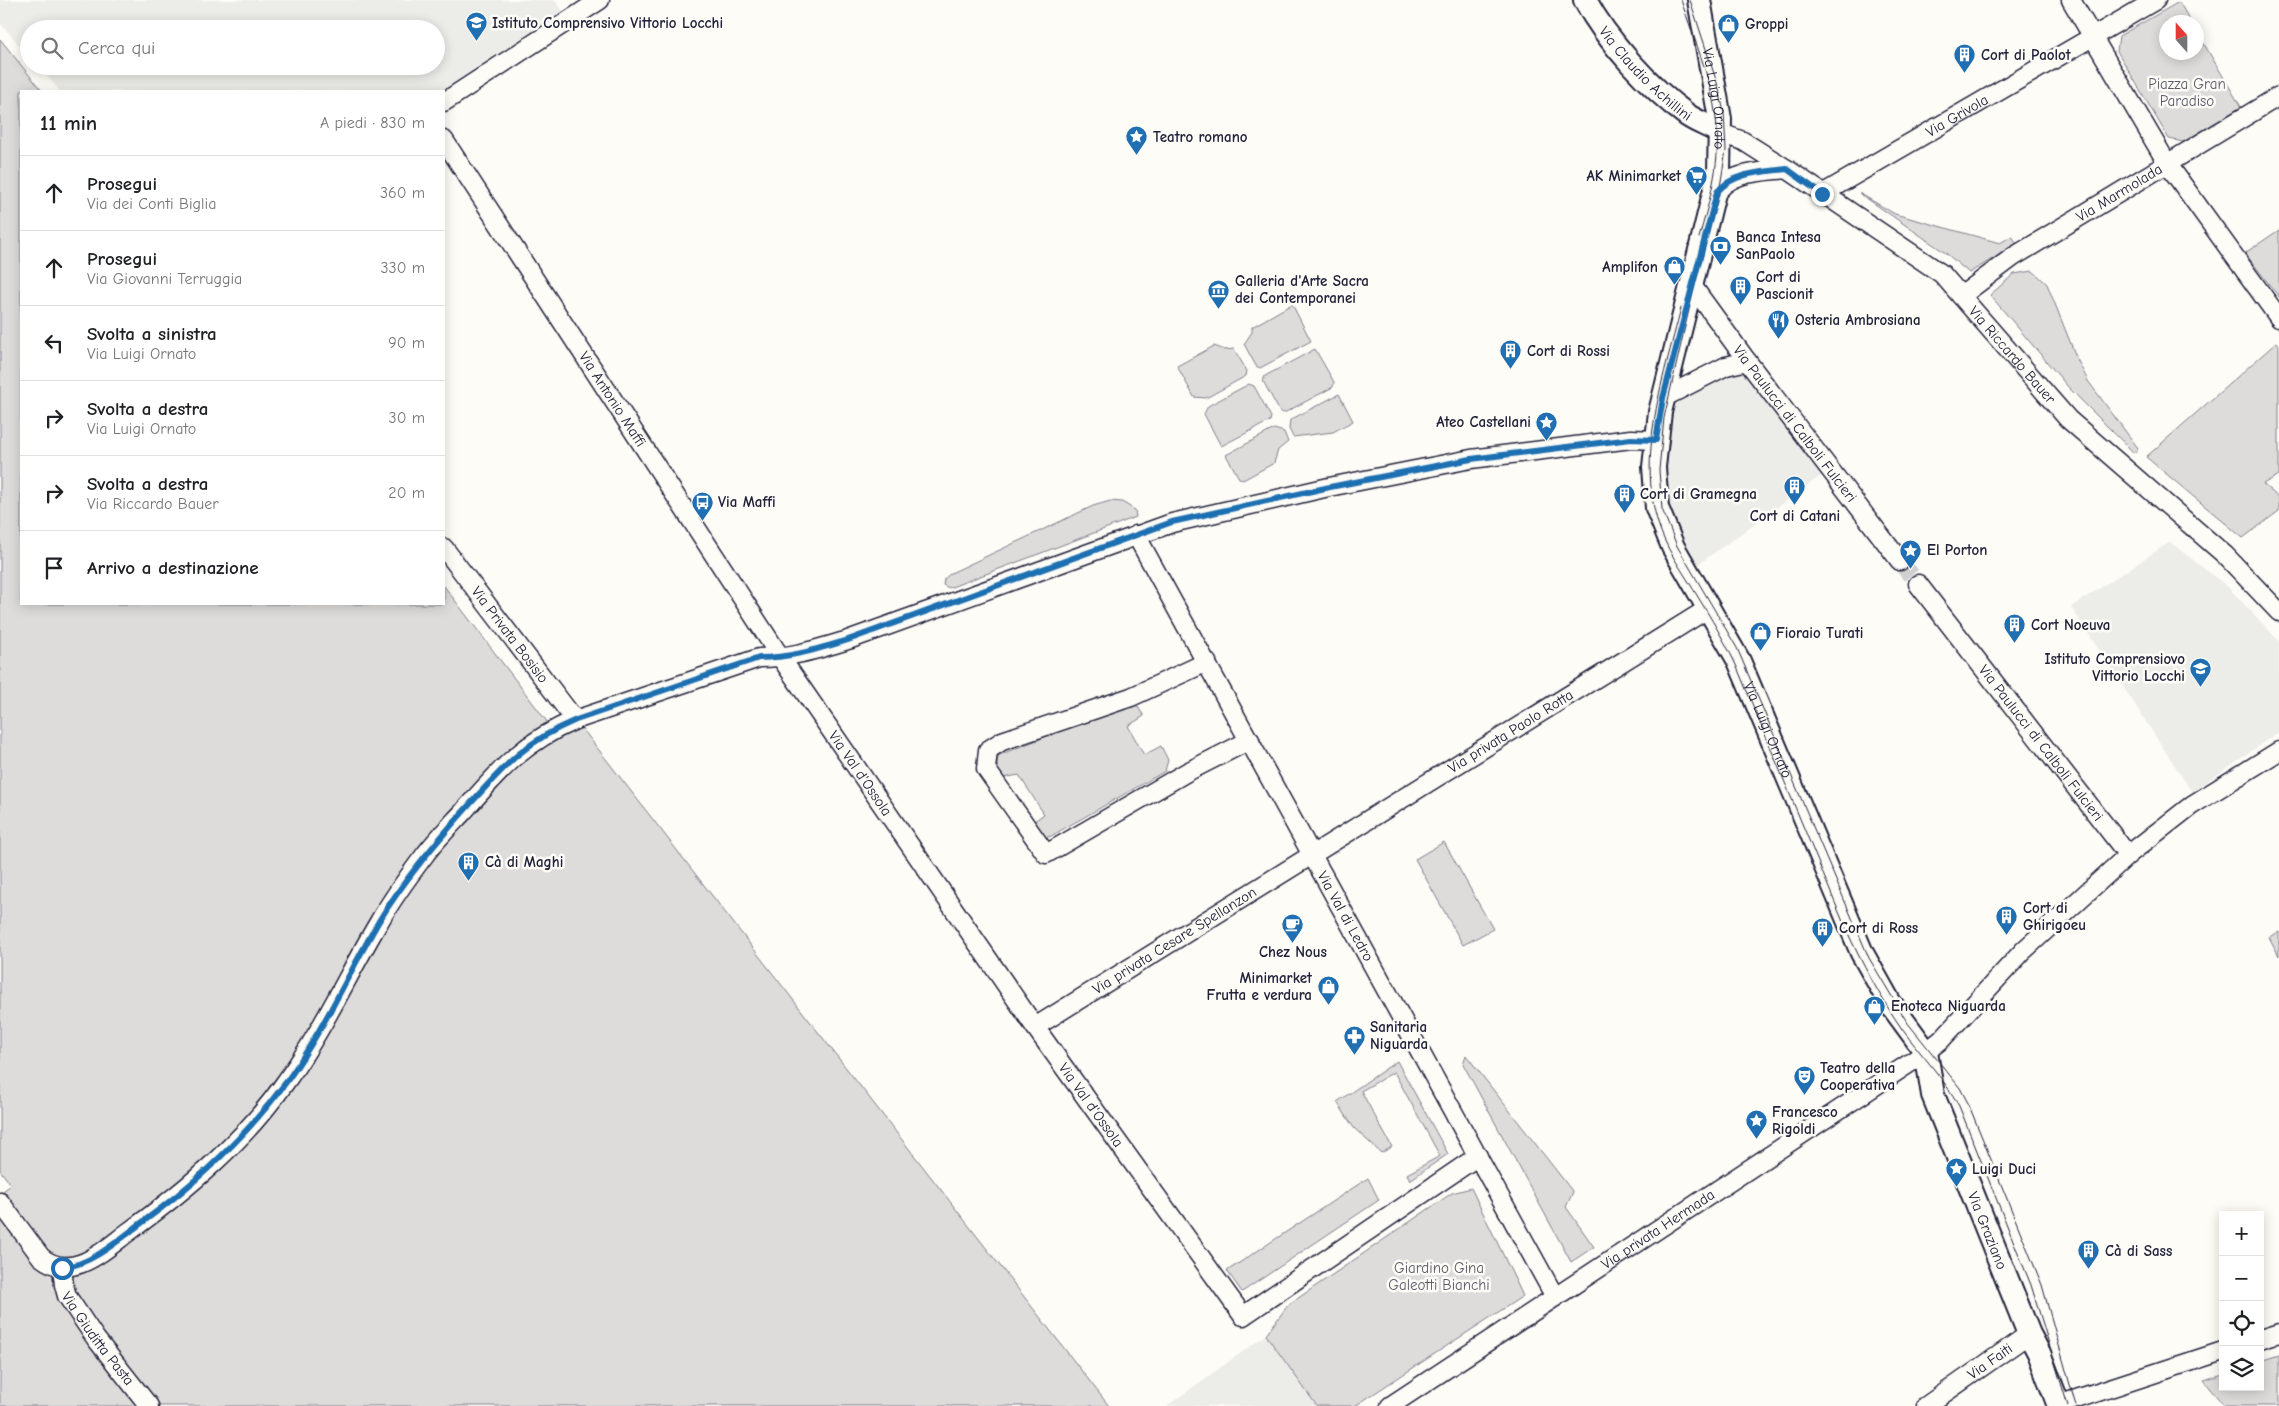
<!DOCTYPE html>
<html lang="it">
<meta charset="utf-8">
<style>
:root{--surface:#fff;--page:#f2f2f2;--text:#202124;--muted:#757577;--line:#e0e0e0}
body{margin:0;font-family:"Comic Neue",sans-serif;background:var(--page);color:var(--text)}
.controls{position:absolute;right:15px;bottom:15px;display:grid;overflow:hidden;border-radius:0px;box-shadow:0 2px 12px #0003}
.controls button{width:45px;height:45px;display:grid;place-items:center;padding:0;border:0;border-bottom:1px solid var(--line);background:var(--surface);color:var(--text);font:25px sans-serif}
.compass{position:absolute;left:2159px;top:15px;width:45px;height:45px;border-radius:50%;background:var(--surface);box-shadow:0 2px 12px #0003;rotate:339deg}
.stop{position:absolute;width:15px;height:15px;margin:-11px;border:4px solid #1f6fb2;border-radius:50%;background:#fff}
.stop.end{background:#1f6fb2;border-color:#fff;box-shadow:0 1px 5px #0008}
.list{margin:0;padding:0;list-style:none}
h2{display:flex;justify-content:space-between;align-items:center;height:65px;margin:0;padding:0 20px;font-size:21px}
h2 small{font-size:16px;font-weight:400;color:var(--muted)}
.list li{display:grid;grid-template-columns:32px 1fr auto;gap:15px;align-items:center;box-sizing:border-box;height:75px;padding:0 20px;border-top:1px solid var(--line)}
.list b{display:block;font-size:19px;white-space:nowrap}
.list p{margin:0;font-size:16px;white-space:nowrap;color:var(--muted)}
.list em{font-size:16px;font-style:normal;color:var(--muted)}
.icon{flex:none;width:28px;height:28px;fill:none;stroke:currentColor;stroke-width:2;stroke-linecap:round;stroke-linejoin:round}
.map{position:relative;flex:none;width:2279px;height:1406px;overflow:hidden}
.search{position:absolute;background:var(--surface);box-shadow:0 2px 12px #0003;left:20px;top:20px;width:425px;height:55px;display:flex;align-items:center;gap:12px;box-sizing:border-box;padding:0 18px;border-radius:28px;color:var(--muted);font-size:19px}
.panel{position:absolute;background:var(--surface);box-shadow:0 2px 12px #0003;left:20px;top:90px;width:425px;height:515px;border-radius:0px}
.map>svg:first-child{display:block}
</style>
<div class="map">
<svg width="2279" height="1406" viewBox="0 0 2279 1406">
<rect width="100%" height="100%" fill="#fdfcf7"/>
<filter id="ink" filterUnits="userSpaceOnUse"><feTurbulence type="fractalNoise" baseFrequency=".02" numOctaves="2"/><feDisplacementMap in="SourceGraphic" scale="10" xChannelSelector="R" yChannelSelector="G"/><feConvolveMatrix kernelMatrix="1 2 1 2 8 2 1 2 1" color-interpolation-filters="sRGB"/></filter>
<g filter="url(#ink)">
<g fill="#ecece9">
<polygon points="0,0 554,0 563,11 441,91 60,91 38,66 436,66 436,29 29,29 29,56 0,23"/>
<polygon points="1746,365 1829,470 1693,568 1673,533 1661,477 1670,398"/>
<polygon points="2170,542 2229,588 2279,641 2279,732 2192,792 2071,607"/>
<polygon points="1266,1335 1317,1406 1167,1406"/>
</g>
<g fill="#dddcdb" stroke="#807f8b">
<polygon points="2179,2 2191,22 2166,22 2166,52 2196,52 2197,32 2241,107 2183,142 2169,139 2117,51 2119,36"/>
<polygon points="0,39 42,91 21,91 21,604 444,604 444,586 558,736 581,727 1109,1406 0,1406 0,1193 11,1185 0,1170"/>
<polygon points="1859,193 1895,214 2000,243 2012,236 2017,244 1969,273 1947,254"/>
<polygon points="2279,230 2279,297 2245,253"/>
<polygon points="2033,271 2047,284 2077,359 2088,381 2138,448 2134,453 2069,388 1990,295 2014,274"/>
<polygon points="1292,304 1311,341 1260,368 1256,366 1244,344 1252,332 1252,327"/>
<polygon points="2277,342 2279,345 2279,475 2263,484 2279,498 2279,511 2243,538 2146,457"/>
<polygon points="1214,346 1225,350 1234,349 1247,371 1246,376 1206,398 1194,397 1177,366"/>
<polygon points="1315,349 1334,382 1333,387 1284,413 1280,412 1263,381 1265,376"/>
<polygon points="1249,384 1254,386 1271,417 1270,421 1221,446 1204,414 1208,406"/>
<polygon points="1339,394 1353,421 1333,432 1293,437 1289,429 1290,420"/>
<polygon points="1274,429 1284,432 1288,442 1278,450 1274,463 1243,480 1239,478 1226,455"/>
<polygon points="1110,501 1122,502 1135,510 1136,517 949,588 943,585 944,579 951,573 1093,506"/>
<path d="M1132,703L1138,707L1144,716L1128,726L1144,755L1161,746L1168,760L1165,771L1051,836L1045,838L1041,835L1033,822L1044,814L1019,775L1003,778C998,770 995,765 999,755Z"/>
<polygon points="1444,842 1493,929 1463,945 1415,859"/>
<polygon points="2279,932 2279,956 2269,937"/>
<polygon points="1466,1055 1573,1192 1566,1207 1594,1247 1571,1262 1463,1064"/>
<polygon points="1397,1061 1448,1154 1410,1180 1407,1174 1440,1156 1394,1072 1361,1091 1392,1147 1381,1153 1354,1128 1337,1102"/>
<polygon points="1368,1178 1379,1200 1242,1292 1227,1271"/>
<polygon points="1471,1188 1523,1296 1355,1406 1317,1406 1266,1335 1288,1305 1452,1193"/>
<polygon points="2279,1355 2279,1406 2224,1406 2204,1380 2223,1374 2223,1387 2260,1387 2260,1361"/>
</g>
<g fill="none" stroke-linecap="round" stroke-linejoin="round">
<polyline stroke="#d1d0d1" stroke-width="18" stroke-dasharray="18 9" stroke-linecap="butt" points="1900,561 1918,584"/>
<defs>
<g id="minor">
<polyline points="2071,0 2167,163 2279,318"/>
<polyline points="444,102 600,0"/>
<path id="s1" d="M1721,133L1743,141L1787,169L1942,274L2068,419L2225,555L2279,612"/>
<path id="s2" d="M444,140L781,658L1035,1027L1243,1316L1478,1156"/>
<path id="s3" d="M1822,194L2156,0"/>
<path d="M1714,197C1727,171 1761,172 1787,169"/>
<path id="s4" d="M1691,284L1747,361L1900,561"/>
<path id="s5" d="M1961,296L2013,257L2279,96"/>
<polyline points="1663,398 1726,366 1747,361"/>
<path id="s6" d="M1136,535L1555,1297"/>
<path id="s7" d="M444,548L575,720"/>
<path id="s8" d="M1918,584L2128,855"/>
<polyline points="1207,662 1131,697 1002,741 988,750 986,769 1046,854 1187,772 1250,740"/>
<path id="s9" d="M1035,1027L1709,608"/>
<path d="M0,1202L41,1257C71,1282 102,1252 127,1233C186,1190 245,1141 287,1080C323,1030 348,974 379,922C392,899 408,877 424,856C435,841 450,826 463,812C500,770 522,743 575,720L759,658C791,658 818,649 848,640L1172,523L1329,487L1471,459L1631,439L1656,440"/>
<path id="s10" d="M62,1268L64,1285L67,1296L96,1339L149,1406"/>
<polyline points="2260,1339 2279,1333"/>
<polyline points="2058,1405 2223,1351"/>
<path id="s11" d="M1390,1406L1922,1055L1941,1040L2023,951L2128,855L2192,805L2279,751"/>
<path id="s12" d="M1926,1406L2029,1334"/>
</g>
<g id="major">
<path id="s13" d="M1585,0C1607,41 1649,87 1687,115C1697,122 1710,126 1721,133"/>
<path id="s14" d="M1699,0L1720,119L1719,173L1660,412L1654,467L1657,508L1673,547L1739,661L1862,953L1890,1003L1926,1052L1933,1095L2029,1334L2039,1353L2059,1406"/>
</g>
</defs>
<use href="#minor" stroke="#22223b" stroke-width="21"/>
<use href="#major" stroke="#22223b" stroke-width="26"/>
<use href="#minor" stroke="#fdfcf7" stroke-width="18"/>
<use href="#major" stroke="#fdfcf7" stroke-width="22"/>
<g stroke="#22223b" stroke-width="1">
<path d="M1681,0C1695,42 1714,85 1717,129C1720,166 1709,202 1699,238"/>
<polyline points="1690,0 1719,89 1724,113 1726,150 1720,187 1694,287 1664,418 1659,470 1662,509 1677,546 1737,648 1869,958 1907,1022 1960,1088 1968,1103 2042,1285 2076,1406"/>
<path d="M1681,308C1663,380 1632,467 1664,539C1670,553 1679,566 1687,579C1704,607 1722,635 1736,665L1846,929C1862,964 1880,997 1902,1029C1921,1055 1944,1078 1959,1106L2031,1285L2068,1406"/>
</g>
</g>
</g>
<g fill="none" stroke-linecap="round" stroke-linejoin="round" filter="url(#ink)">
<path stroke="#1f6fb2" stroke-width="6" d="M62,1268C93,1264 120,1239 144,1221C197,1182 248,1134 287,1081C323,1031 348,974 379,921C405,878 438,840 471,803C506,764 526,741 576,720L759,658C791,658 818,649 848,640L1172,522L1330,487L1471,459L1631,439L1656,440L1663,398L1717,192C1734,172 1762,172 1787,169L1822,194"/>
</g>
<defs>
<symbol id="school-pin" viewBox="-11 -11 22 30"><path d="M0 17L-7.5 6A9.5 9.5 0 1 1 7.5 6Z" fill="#1f6fb2" stroke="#fdfcf7"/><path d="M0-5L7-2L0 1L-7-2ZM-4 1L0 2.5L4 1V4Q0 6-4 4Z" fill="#fff"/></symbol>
<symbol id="shop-pin" viewBox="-11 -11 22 30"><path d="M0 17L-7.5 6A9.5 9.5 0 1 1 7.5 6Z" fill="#1f6fb2" stroke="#fdfcf7"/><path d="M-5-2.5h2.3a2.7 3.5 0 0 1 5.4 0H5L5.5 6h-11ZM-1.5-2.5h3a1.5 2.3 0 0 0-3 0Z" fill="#fff"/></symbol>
<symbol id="building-pin" viewBox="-11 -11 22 30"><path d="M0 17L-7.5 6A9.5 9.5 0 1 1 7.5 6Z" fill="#1f6fb2" stroke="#fdfcf7"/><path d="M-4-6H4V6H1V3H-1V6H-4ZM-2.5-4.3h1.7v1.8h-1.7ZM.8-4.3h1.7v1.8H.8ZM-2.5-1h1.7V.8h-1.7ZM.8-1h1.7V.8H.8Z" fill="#fff"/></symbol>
<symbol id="sight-pin" viewBox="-11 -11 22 30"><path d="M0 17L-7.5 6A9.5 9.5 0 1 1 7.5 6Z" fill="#1f6fb2" stroke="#fdfcf7"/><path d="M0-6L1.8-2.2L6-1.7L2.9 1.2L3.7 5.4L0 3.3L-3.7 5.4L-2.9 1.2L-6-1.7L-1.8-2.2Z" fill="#fff"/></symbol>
<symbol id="supermarket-pin" viewBox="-11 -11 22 30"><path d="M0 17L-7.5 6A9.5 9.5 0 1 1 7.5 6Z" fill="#1f6fb2" stroke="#fdfcf7"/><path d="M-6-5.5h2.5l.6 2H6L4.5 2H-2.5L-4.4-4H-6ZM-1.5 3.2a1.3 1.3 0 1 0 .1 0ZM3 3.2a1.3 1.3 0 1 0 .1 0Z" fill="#fff"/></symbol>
<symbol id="bank-pin" viewBox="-11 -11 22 30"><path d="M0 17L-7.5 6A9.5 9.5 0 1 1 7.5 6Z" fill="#1f6fb2" stroke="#fdfcf7"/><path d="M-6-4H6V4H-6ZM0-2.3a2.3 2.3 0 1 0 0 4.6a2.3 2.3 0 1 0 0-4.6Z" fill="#fff"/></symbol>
<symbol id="museum-pin" viewBox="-11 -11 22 30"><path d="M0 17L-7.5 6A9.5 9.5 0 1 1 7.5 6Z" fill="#1f6fb2" stroke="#fdfcf7"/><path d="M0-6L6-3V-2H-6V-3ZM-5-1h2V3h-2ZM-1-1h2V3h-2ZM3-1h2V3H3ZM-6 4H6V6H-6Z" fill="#fff"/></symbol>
<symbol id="restaurant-pin" viewBox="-11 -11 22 30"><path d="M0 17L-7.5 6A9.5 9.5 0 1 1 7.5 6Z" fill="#1f6fb2" stroke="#fdfcf7"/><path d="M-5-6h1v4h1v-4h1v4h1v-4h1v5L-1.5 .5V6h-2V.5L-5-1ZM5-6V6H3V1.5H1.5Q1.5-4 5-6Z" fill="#fff"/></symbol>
<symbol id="bus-pin" viewBox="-11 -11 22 30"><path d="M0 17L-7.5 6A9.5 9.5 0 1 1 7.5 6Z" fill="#1f6fb2" stroke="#fdfcf7"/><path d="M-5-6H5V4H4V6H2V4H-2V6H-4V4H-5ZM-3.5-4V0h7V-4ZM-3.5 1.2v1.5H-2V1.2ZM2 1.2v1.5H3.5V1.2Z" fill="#fff"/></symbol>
<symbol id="cafe-pin" viewBox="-11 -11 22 30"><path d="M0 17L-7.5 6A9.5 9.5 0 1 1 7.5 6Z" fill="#1f6fb2" stroke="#fdfcf7"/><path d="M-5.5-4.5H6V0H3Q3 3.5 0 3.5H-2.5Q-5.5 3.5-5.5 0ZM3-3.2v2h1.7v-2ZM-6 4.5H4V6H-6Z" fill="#fff"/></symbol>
<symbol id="pharmacy-pin" viewBox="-11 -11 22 30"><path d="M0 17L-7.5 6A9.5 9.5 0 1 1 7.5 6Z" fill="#1f6fb2" stroke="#fdfcf7"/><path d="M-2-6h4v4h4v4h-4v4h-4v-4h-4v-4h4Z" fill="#fff"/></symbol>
<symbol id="theatre-pin" viewBox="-11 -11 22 30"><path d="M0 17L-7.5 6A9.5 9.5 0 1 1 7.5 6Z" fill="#1f6fb2" stroke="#fdfcf7"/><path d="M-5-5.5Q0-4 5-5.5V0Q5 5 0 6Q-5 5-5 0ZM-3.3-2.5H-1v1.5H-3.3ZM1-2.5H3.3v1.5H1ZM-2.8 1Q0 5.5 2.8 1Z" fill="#fff"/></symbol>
</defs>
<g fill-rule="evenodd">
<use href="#school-pin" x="464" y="10" width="25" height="34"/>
<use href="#shop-pin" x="1716" y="12" width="25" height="34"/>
<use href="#building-pin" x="1952" y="42" width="25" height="34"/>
<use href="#sight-pin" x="1124" y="124" width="25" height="34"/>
<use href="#supermarket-pin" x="1684" y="164" width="25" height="34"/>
<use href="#bank-pin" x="1708" y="234" width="25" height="34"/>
<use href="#shop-pin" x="1662" y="254" width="25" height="34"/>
<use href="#building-pin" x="1728" y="274" width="25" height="34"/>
<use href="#museum-pin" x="1206" y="278" width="25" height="34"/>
<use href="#restaurant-pin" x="1766" y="308" width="25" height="34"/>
<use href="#building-pin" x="1498" y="338" width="25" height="34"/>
<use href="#sight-pin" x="1534" y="410" width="25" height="34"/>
<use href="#building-pin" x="1782" y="474" width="25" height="34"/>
<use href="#building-pin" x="1612" y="482" width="25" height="34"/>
<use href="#bus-pin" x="690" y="490" width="25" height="34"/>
<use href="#sight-pin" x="1898" y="538" width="25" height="34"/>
<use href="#building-pin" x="2002" y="612" width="25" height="34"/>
<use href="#shop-pin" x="1748" y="620" width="25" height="34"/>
<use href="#school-pin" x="2188" y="656" width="25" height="34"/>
<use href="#building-pin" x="456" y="850" width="25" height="34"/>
<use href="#building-pin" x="1994" y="904" width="25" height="34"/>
<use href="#cafe-pin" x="1280" y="912" width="25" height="34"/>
<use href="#building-pin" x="1810" y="916" width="25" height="34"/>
<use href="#shop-pin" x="1316" y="974" width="25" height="34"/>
<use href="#shop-pin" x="1862" y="994" width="25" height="34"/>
<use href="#pharmacy-pin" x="1342" y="1024" width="25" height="34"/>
<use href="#theatre-pin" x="1792" y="1064" width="25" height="34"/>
<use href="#sight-pin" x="1744" y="1108" width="25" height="34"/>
<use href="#sight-pin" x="1944" y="1156" width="25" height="34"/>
<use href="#building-pin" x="2076" y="1238" width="25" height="34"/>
</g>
<g text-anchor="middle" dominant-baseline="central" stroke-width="5" stroke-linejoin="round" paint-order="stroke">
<g font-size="15" font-weight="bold" fill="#22223b" stroke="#fdfcf7" text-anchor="start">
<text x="492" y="23">Istituto Comprensivo Vittorio Locchi</text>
<text x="1745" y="24">Groppi</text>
<text x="1981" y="55">Cort di Paolot</text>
<text x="1153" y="137">Teatro romano</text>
<text x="1681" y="176" text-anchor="end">AK Minimarket</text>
<text x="1736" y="237">Banca Intesa<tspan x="1736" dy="17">SanPaolo</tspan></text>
<text x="1658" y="267" text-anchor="end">Amplifon</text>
<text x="1756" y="277">Cort di<tspan x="1756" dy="17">Pascionit</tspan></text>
<text x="1235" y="281">Galleria d'Arte Sacra<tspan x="1235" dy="17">dei Contemporanei</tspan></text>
<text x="1795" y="320">Osteria Ambrosiana</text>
<text x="1527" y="351">Cort di Rossi</text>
<text x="1531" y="422" text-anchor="end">Ateo Castellani</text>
<text x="1640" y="494">Cort di Gramegna</text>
<text x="718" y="502">Via Maffi</text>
<text x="1795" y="516" text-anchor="middle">Cort di Catani</text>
<text x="1927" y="550">El Porton</text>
<text x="2031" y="625">Cort Noeuva</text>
<text x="1776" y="633">Fioraio Turati</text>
<text x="2185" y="659" text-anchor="end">Istituto Comprensiovo<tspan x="2185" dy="17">Vittorio Locchi</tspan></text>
<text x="485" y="862">Cà di Maghi</text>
<text x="2023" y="908">Cort di<tspan x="2023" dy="17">Ghirigoeu</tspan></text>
<text x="1839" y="928">Cort di Ross</text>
<text x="1293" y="952" text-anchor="middle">Chez Nous</text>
<text x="1312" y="978" text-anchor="end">Minimarket<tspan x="1312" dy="17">Frutta e verdura</tspan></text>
<text x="1891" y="1006">Enoteca Niguarda</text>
<text x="1370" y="1027">Sanitaria<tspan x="1370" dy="17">Niguarda</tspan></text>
<text x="1820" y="1068">Teatro della<tspan x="1820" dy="17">Cooperativa</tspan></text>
<text x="1772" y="1112">Francesco<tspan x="1772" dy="17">Rigoldi</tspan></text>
<text x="1972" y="1169">Luigi Duci</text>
<text x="2105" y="1251">Cà di Sass</text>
</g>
<g font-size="15" fill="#22223b" stroke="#fdfcf7">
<text stroke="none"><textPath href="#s13" startOffset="96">Via Claudio Achillini</textPath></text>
<text stroke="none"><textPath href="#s14" startOffset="100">Via Luigi Ornato</textPath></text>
<text stroke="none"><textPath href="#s3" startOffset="156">Via Grivola</textPath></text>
<text stroke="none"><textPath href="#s5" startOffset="189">Via Marmolada</textPath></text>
<text stroke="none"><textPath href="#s1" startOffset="370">Via Riccardo Bauer</textPath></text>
<text stroke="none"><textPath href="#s2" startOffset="309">Via Antonio Maffi</textPath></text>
<text stroke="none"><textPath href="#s4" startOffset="174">Via Paulucci di Calboli Fulcieri</textPath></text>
<text stroke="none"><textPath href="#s7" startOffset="109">Via Privata Bosisio</textPath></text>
<text stroke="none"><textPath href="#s14" startOffset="766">Via Luigi Ornato</textPath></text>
<text stroke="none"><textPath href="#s9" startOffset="560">Via privata Paolo Rotta</textPath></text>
<text stroke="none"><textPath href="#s8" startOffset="201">Via Paulucci di Calboli Fulcieri</textPath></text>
<text stroke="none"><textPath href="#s2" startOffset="758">Via Val d'Ossola</textPath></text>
<text stroke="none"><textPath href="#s6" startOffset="435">Via Val di Ledro</textPath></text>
<text stroke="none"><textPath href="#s9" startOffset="164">Via privata Cesare Spellanzon</textPath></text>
<text stroke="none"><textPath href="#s2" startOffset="1162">Via Val d'Ossola</textPath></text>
<text stroke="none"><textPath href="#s11" startOffset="321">Via privata Hermada</textPath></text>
<text stroke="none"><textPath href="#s14" startOffset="1316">Via Graziano</textPath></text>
<text stroke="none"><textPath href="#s10" startOffset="81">Via Giuditta Pasta</textPath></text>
<text stroke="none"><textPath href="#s12" startOffset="78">Via Faiti</textPath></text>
</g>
<g font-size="15" fill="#5a5a6b" stroke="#fdfcf7">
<text x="2187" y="84">Piazza Gran<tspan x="2187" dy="17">Paradiso</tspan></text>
<text x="1439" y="1268">Giardino Gina<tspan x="1439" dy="17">Galeotti Bianchi</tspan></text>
</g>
</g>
</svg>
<div class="controls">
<button>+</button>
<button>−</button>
<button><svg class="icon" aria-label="locate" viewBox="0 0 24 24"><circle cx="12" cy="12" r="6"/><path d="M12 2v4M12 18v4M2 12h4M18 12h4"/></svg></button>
<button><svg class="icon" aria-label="layers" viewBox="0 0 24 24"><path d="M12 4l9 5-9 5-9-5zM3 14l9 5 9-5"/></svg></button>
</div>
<svg class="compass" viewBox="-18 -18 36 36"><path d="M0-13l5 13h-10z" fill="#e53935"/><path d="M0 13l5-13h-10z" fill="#757577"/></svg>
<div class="stop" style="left:62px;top:1268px"></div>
<div class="stop end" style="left:1822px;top:194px"></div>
<div class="search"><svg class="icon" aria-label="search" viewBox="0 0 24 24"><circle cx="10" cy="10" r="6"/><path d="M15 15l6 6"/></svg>Cerca qui</div>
<section class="panel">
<h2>11 min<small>A piedi · 830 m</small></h2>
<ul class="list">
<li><svg class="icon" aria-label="ahead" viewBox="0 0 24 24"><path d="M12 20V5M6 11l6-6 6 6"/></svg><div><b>Prosegui</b><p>Via dei Conti Biglia</p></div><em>360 m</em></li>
<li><svg class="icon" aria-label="ahead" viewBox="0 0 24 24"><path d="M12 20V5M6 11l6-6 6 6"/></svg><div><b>Prosegui</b><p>Via Giovanni Terruggia</p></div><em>330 m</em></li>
<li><svg class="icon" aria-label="left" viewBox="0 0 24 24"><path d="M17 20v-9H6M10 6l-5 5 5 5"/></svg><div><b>Svolta a sinistra</b><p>Via Luigi Ornato</p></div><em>90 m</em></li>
<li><svg class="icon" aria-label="right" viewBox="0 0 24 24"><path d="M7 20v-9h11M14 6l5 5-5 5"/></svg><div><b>Svolta a destra</b><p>Via Luigi Ornato</p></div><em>30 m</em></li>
<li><svg class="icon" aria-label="right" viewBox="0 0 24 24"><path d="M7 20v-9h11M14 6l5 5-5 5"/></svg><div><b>Svolta a destra</b><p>Via Riccardo Bauer</p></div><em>20 m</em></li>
<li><svg class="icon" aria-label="arrive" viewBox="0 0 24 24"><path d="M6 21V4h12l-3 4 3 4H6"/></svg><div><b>Arrivo a destinazione</b></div></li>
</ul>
</section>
</div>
